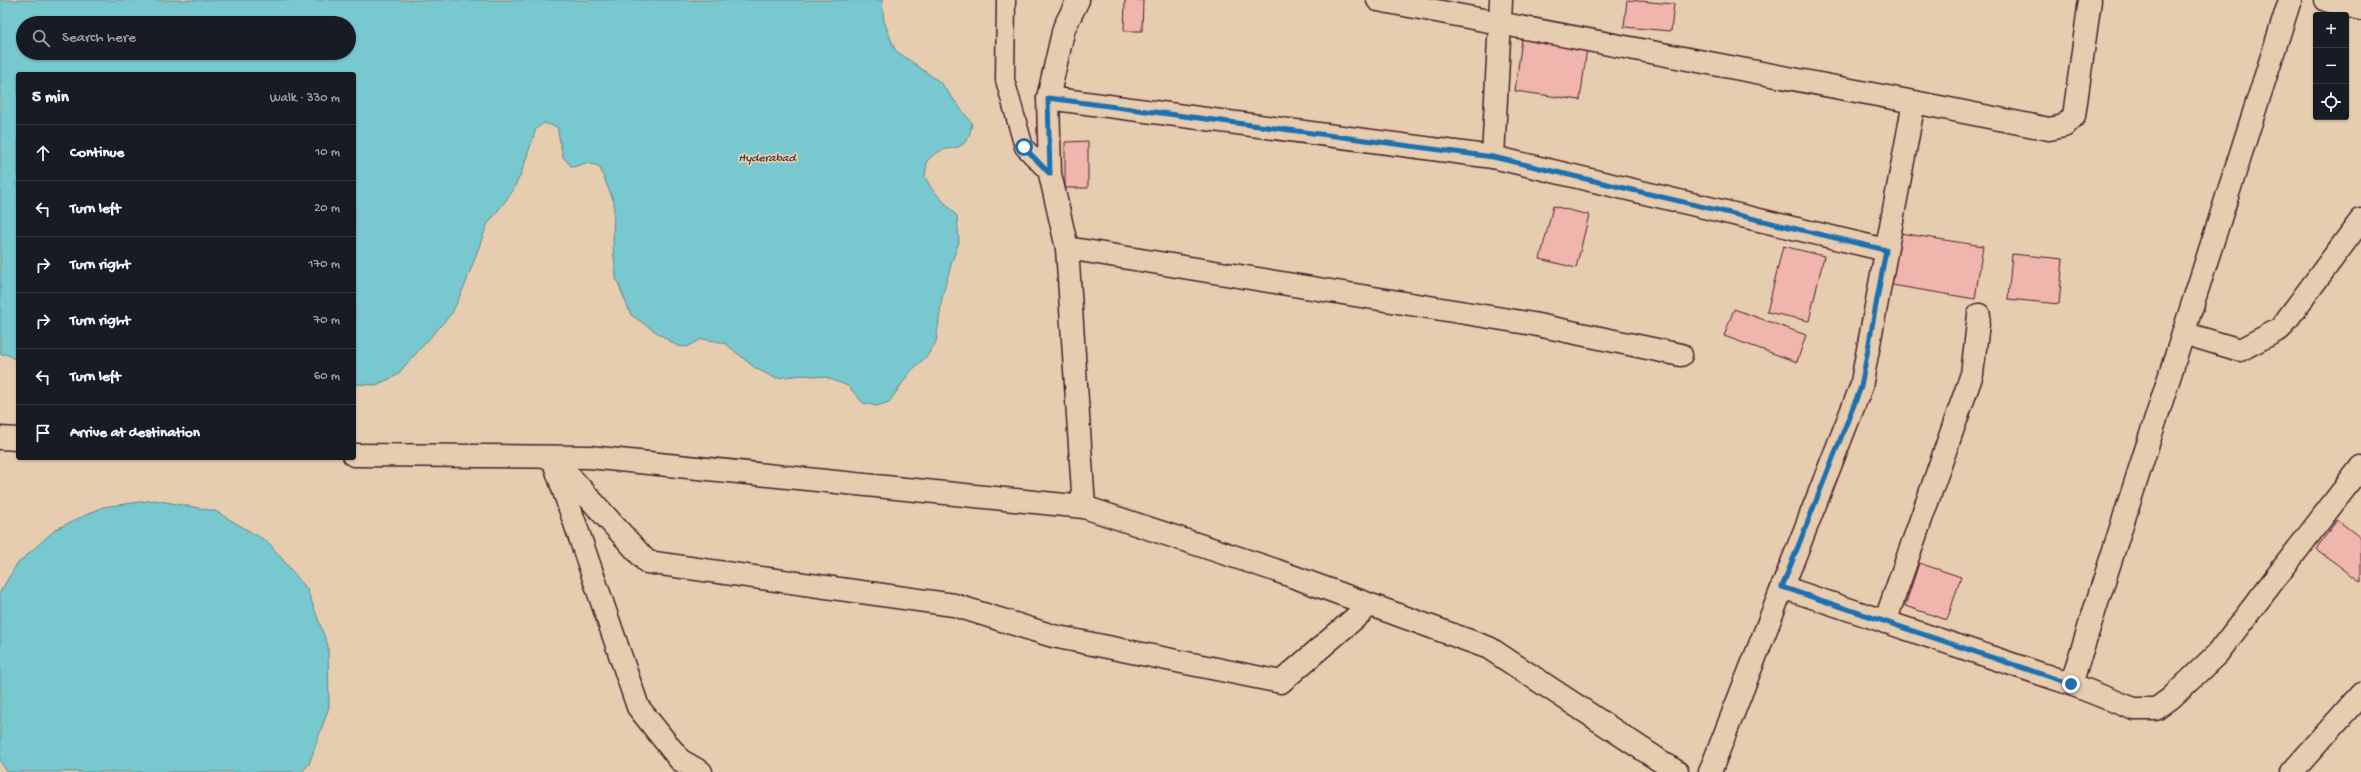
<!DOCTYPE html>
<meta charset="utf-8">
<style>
:root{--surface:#171b24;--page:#242831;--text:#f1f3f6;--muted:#9ea1a6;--line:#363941}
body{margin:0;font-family:"Gochi Hand",sans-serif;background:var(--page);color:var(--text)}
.controls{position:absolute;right:12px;top:12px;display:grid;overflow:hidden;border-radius:4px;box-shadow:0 1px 3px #0004}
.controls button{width:36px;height:36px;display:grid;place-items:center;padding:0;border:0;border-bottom:1px solid var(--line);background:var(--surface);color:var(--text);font:20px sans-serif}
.stop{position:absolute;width:12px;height:12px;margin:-9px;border:3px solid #1f6fb2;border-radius:50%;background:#fff}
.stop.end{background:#1f6fb2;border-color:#fff;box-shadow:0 1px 4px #0008}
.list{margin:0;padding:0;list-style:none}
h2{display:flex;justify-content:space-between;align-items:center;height:52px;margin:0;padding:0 16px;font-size:17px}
h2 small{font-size:13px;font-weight:400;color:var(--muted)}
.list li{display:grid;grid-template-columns:26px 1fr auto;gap:12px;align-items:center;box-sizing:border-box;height:56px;padding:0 16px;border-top:1px solid var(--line)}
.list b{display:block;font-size:15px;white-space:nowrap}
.list em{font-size:13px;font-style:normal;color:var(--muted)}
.icon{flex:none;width:22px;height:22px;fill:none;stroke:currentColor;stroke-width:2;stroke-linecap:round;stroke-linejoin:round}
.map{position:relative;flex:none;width:2361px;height:772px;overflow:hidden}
.search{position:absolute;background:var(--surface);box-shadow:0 1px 3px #0004;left:16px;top:16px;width:340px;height:44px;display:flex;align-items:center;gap:10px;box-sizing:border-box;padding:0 14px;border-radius:22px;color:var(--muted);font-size:15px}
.panel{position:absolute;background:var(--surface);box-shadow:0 1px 3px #0004;left:16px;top:72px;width:340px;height:388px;border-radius:4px}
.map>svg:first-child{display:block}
</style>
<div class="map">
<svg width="2361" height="772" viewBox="0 0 2361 772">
<rect width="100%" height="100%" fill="#e7cdaf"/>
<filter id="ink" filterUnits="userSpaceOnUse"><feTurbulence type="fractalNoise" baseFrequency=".025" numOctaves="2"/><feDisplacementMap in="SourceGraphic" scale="8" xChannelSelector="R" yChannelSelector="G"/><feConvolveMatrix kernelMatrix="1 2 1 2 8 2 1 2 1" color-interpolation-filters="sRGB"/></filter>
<g filter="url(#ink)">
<g fill="#77c8cf" stroke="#65848d" fill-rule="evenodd">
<path d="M0,0H882L884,21L895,50L940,82L972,123C966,162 948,137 927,161L925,177L931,188L957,216L959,242L952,261L942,298L936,342L927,356L911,371L889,402L877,406L863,403L848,386L825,377L804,375L775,378L755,368L726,344L716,341L702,339L687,347L677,346L631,315L616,278L613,247L614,202L599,166L587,163L572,167L563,157L557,127L544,123L536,129L521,174L512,192L487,225L465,285L452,313L396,376L376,385L354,384V74H18V361L6,354H0ZM23,23H349V53H23Z"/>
<polygon points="155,500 215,511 268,542 307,589 328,646 329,707 309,764 302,772 7,772 0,761 0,592 17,564 56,529 103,507"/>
</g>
<g fill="#f0b5ad" stroke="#4a1f2b">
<polygon points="1125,0 1143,0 1142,31 1124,31"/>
<polygon points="1627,0 1674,4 1671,31 1624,27"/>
<polygon points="1522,39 1587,48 1580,100 1515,91"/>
<polygon points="1088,141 1088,188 1065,188 1065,142"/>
<polygon points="1553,206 1589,215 1576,268 1540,259"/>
<polygon points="1900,233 1983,246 1975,299 1892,285"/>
<polygon points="1783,246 1824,256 1809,321 1767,312"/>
<polygon points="2012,254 2063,259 2059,304 2008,299"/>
<polygon points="1734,309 1806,335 1797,362 1724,336"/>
<polygon points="2337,520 2361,538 2361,582 2316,549"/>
<polygon points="1919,563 1961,577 1947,620 1905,606"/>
</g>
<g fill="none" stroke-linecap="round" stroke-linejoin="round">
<defs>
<polyline id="lane" points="1006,0 1005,80 1024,147 1050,174"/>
<g id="street">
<polyline points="1078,0 1064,28 1048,98 1050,174 1067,248 1084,507"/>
<polyline points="1378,0 1914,102"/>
<polyline points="2326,0 2361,9"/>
<polyline points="1048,98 1493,157 1886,250"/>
<polyline points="1493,157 1501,0"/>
<polyline points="1067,248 1533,324 1681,355"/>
<polyline points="2183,333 2240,350 2280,329 2361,220"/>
<polyline points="552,457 647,562 954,605 1053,636 1281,682 1370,605"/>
<polyline points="555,465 638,707 680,760 701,772"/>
<polyline points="1782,587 2071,684 2134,709 2156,709 2171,698 2217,654 2361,467"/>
<polyline points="1885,622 1972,374 1979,315"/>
<polyline points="2071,684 2290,0"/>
<polyline points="1710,772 1861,387 1914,102 2049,129 2064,126 2074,116 2090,0"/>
<polyline points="2292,772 2361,694"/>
</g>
<g id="secondary">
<polyline points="0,438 18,439"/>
<polyline points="354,455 589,457 1084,507 1275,570 1489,648 1677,772"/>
</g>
</defs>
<use href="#lane" stroke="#4a1f2b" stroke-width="21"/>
<use href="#street" stroke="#4a1f2b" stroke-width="25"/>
<use href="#secondary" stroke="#4a1f2b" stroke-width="25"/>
<use href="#lane" stroke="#e7cdaf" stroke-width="18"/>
<use href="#street" stroke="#e7cdaf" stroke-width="22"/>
<use href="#secondary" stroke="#e7cdaf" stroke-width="22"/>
</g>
</g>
<g fill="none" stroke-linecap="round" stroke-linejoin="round" filter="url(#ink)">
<polyline stroke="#1f6fb2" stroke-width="5" points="1024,147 1050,174 1048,98 1493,157 1886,250 1861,387 1782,587 2071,684"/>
</g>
<g text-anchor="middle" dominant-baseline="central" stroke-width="3.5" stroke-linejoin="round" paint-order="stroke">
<g font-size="12" font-style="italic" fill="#513844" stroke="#e7cdaf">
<text x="767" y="159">Hyderabad</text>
</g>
</g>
</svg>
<div class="controls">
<button>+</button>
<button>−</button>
<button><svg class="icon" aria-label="locate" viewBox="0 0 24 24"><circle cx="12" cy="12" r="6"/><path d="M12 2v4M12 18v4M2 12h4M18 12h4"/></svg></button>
</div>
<div class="stop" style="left:1024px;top:147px"></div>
<div class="stop end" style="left:2071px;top:684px"></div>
<div class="search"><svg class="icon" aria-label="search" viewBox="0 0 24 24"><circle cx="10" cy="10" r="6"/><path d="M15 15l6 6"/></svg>Search here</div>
<section class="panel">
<h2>5 min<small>Walk · 330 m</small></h2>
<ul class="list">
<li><svg class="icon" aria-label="ahead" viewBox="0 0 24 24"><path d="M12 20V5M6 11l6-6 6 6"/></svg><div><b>Continue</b></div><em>10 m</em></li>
<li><svg class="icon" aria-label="left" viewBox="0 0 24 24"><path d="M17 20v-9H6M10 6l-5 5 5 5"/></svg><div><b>Turn left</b></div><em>20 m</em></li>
<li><svg class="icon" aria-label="right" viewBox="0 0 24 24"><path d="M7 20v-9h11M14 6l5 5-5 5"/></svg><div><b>Turn right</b></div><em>170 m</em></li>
<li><svg class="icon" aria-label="right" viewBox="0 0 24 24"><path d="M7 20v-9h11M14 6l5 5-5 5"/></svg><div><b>Turn right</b></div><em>70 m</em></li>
<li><svg class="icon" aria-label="left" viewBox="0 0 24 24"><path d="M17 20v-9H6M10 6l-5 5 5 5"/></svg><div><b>Turn left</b></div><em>60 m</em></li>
<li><svg class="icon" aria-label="arrive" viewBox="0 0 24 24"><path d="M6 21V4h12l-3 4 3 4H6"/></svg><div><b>Arrive at destination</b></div></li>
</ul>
</section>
</div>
